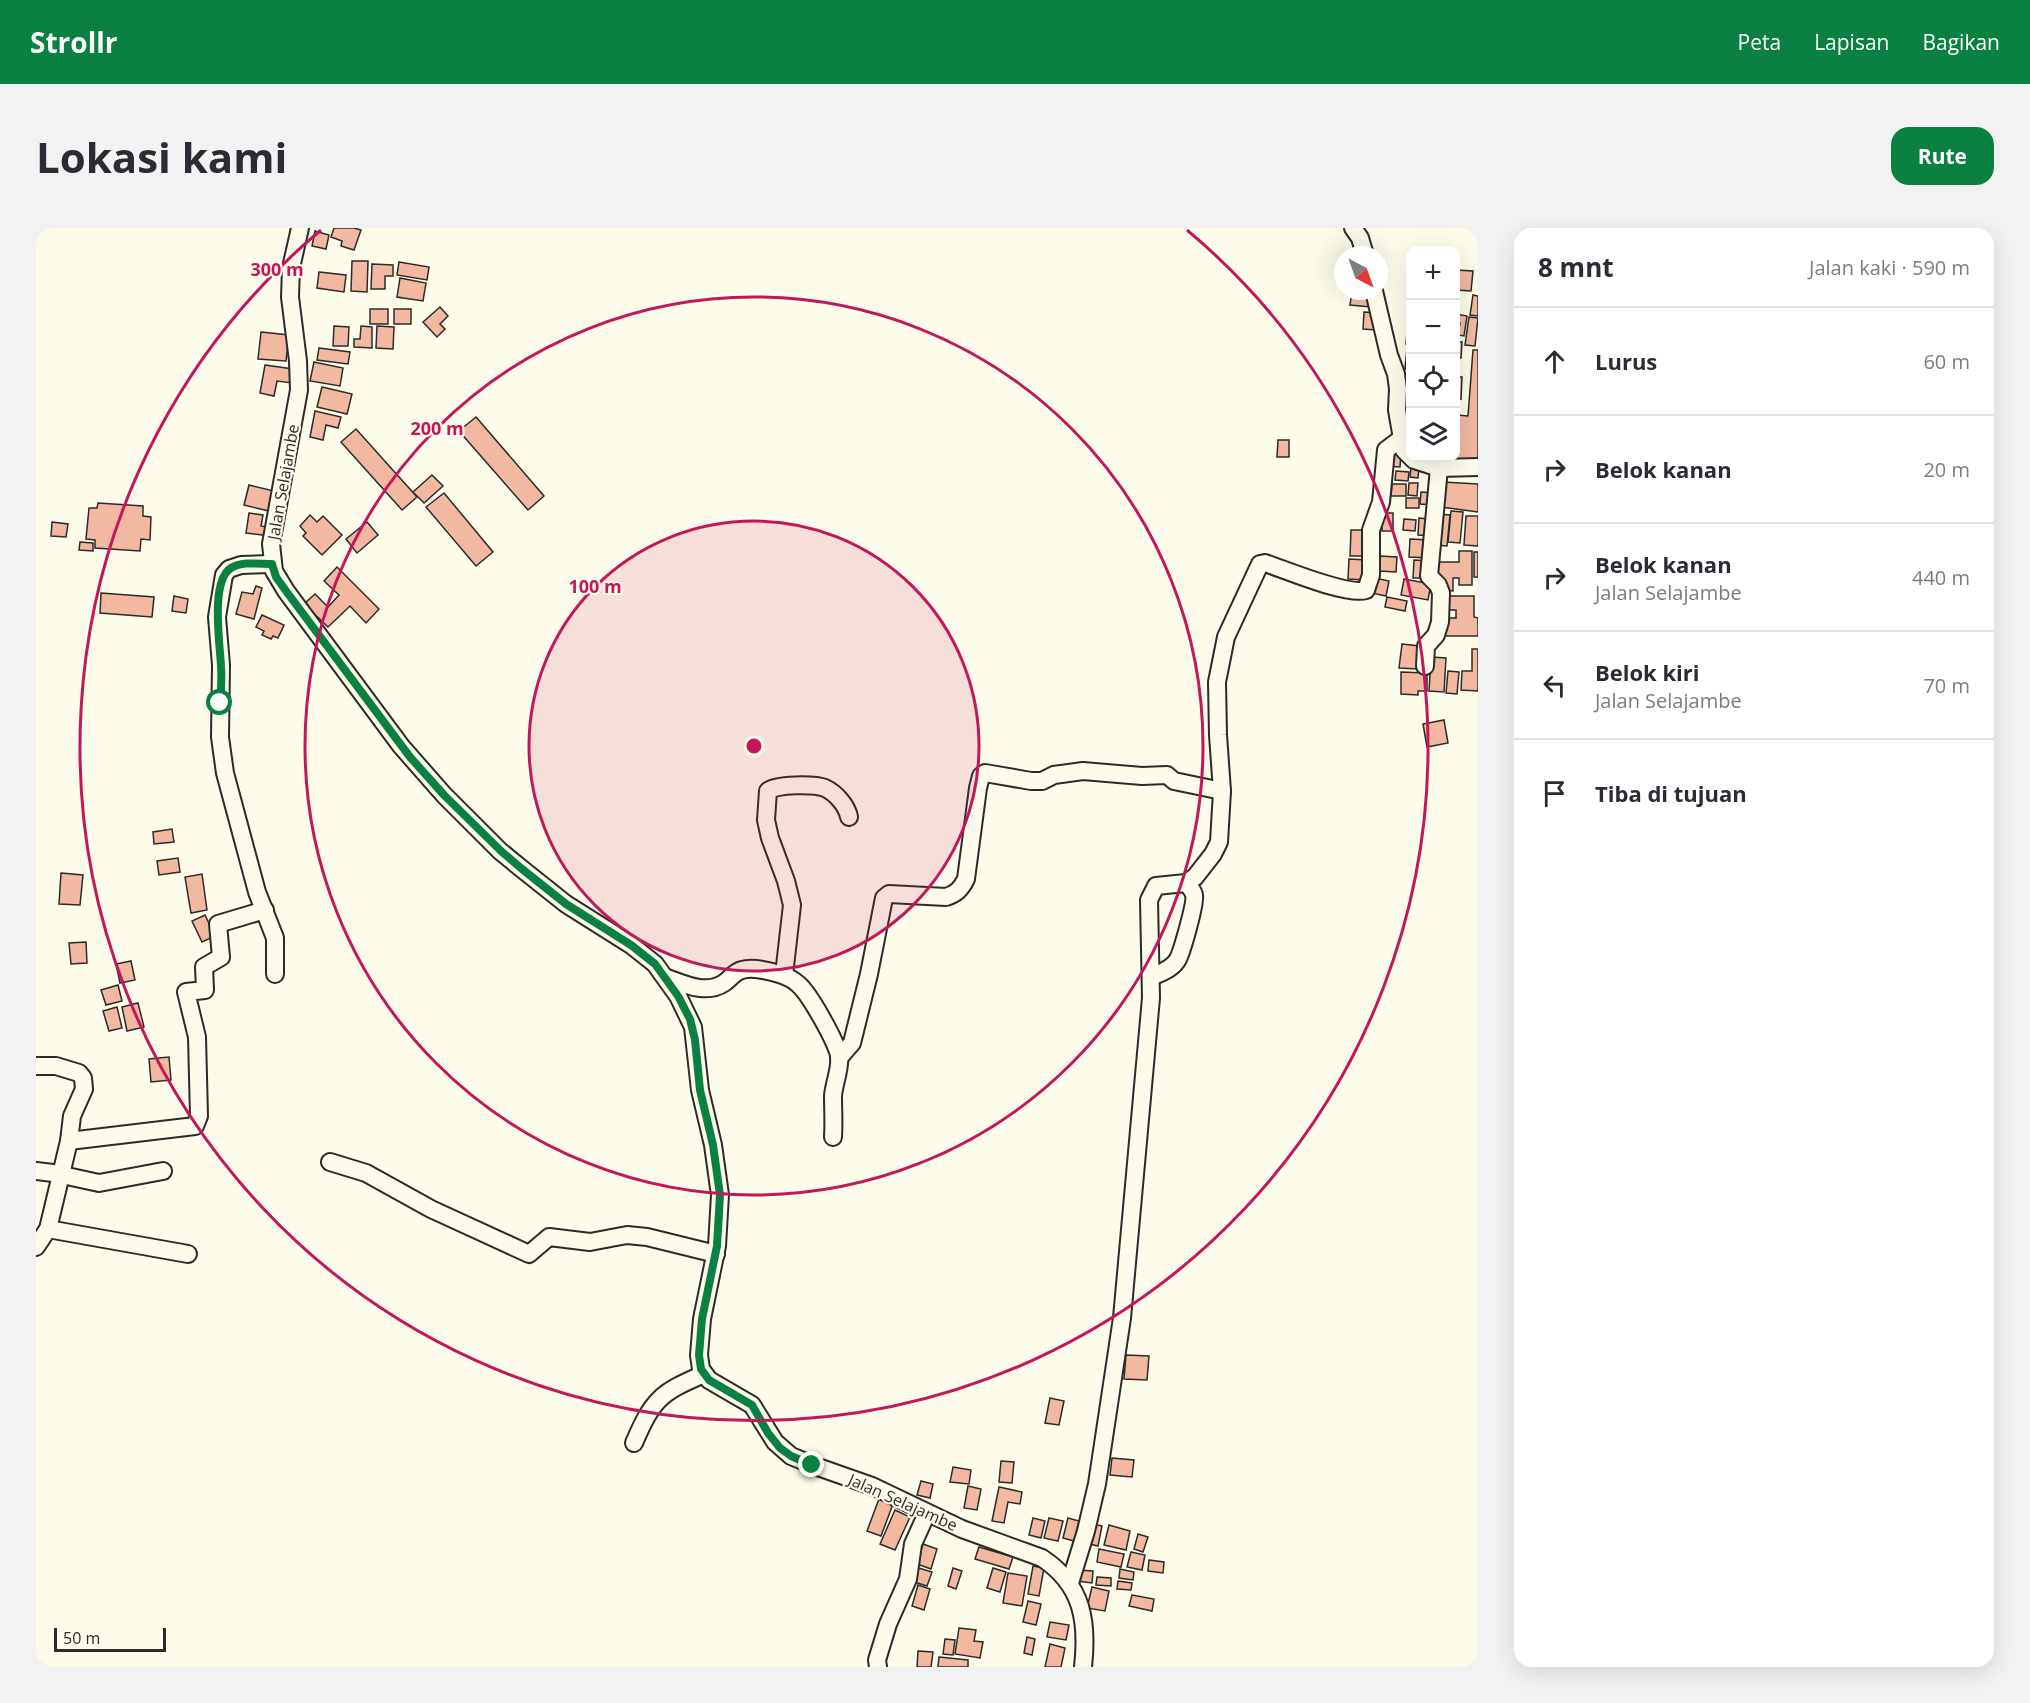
<!DOCTYPE html>
<html lang="id">
<meta charset="utf-8">
<style>
:root{--surface:#fff;--page:#f2f2f3;--text:#2b2b33;--muted:#7c7c81;--line:#e1e1e2;--accent:#0b8043}
body{margin:0;font-family:"Open Sans",sans-serif;background:var(--page);color:var(--text)}
.controls{position:absolute;right:18px;top:18px;display:grid;overflow:hidden;border-radius:12px;box-shadow:0 6px 24px #0002}
.controls button{width:54px;height:54px;display:grid;place-items:center;padding:0;border:0;border-bottom:2px solid var(--line);background:var(--surface);color:var(--text);font:30px sans-serif}
.compass{position:absolute;left:1298px;top:18px;width:54px;height:54px;border-radius:50%;background:var(--surface);box-shadow:0 6px 24px #0002;rotate:139deg}
.scale{position:absolute;left:18px;bottom:15px;width:112px;box-sizing:border-box;padding-left:6px;border:3px solid #2b2b2b;border-top:0;font-size:16px;line-height:21px;white-space:nowrap;color:#2b2b2b;-webkit-text-stroke:4px #fdfbea;paint-order:stroke}
.stop{position:absolute;width:18px;height:18px;margin:-14px;border:4px solid #0b8043;border-radius:50%;background:#fff}
.stop.end{background:#0b8043;border-color:#fff;box-shadow:0 2px 6px #0008}
.list{margin:0;padding:0;list-style:none}
h2{display:flex;justify-content:space-between;align-items:center;height:78px;margin:0;padding:0 24px;font-size:26px}
h2 small{font-size:20px;font-weight:400;color:var(--muted)}
.list li{display:grid;grid-template-columns:39px 1fr auto;gap:18px;align-items:center;box-sizing:border-box;height:108px;padding:0 24px;border-top:2px solid var(--line)}
.list b{display:block;font-size:22px;white-space:nowrap}
.list p{margin:0;font-size:20px;white-space:nowrap;color:var(--muted)}
.list em{font-size:20px;font-style:normal;color:var(--muted)}
.icon{flex:none;width:33px;height:33px;fill:none;stroke:currentColor;stroke-width:2;stroke-linecap:round;stroke-linejoin:round}
.map{position:relative;flex:none;width:1442px;height:1439px;overflow:hidden;border-radius:18px}
header{display:flex;align-items:center;gap:36px;box-sizing:border-box;height:84px;padding:0 30px;background:var(--accent);color:#fff}
header strong{font-size:28px}
nav{display:flex;gap:33px;margin-inline-start:auto;font-size:21px}
.intro{display:flex;align-items:center;justify-content:space-between;box-sizing:border-box;height:144px;padding:0 36px}
h1{margin:0;font-size:42px}
.button{padding:15px 27px;border-radius:18px;background:var(--accent);color:#fff;font-size:21px;font-weight:700}
main{display:flex;gap:36px;padding:0 36px}
aside{flex:1;background:var(--surface);border-radius:18px;box-shadow:0 6px 24px #0002}
.map>svg:first-child{display:block}
</style>
<header>
<strong>Strollr</strong>
<nav><a>Peta</a><a>Lapisan</a><a>Bagikan</a></nav>
</header>
<div class="intro"><h1>Lokasi kami</h1><a class="button">Rute</a></div>
<main>
<div class="map">
<svg width="1442" height="1439" viewBox="0 0 1442 1439">
<rect width="100%" height="100%" fill="#fdfbea"/>
<g fill="#f2b8a0" stroke="#2b2b2b" stroke-width="1.5">
<polygon points="298,0 318,0 325,2 318,22 305,18 306,13 295,9"/>
<polygon points="279,3 293,7 290,21 276,18"/>
<polygon points="316,33 332,33 331,64 315,63"/>
<polygon points="363,34 393,39 391,52 361,47"/>
<polygon points="336,36 357,37 357,48 349,48 349,61 335,61"/>
<polygon points="1420,42 1437,43 1435,63 1420,62"/>
<polygon points="283,44 310,47 308,64 281,60"/>
<polygon points="364,50 390,55 387,73 361,69"/>
<polygon points="1316,63 1336,65 1335,79 1314,77"/>
<polygon points="1437,67 1442,68 1442,88 1434,87"/>
<polygon points="404,79 412,88 404,96 409,101 401,109 387,94"/>
<rect x="334" y="81" width="18" height="15"/>
<rect x="358" y="81" width="17" height="15"/>
<polygon points="1328,84 1342,85 1340,102 1327,101"/>
<polygon points="1420,86 1431,88 1428,108 1422,107 1424,95 1420,95"/>
<polygon points="1433,89 1442,90 1439,118 1429,117"/>
<polygon points="298,98 313,99 312,118 297,118"/>
<polygon points="325,98 336,99 336,120 318,119 318,111 324,111"/>
<polygon points="341,98 358,99 357,121 340,120"/>
<polygon points="225,104 253,107 250,133 222,131"/>
<polygon points="1371,104 1374,105 1374,116 1370,116"/>
<polygon points="1420,114 1426,114 1425,130 1420,130"/>
<polygon points="283,120 314,124 312,136 281,132"/>
<polygon points="1371,120 1374,120 1374,141 1369,141"/>
<polygon points="1437,122 1442,122 1442,236 1417,235 1418,230 1420,230 1421,187 1432,188"/>
<polygon points="278,134 307,140 304,158 274,153"/>
<polygon points="229,137 257,141 256,155 241,153 238,168 224,165"/>
<polygon points="1420,149 1426,149 1425,171 1420,170"/>
<polygon points="286,159 316,166 311,186 281,179"/>
<polygon points="279,183 305,189 302,200 290,197 287,212 274,209"/>
<polygon points="440,189 508,268 492,282 423,203"/>
<polygon points="320,201 381,269 366,282 305,214"/>
<polygon points="1242,212 1253,212 1253,229 1241,229"/>
<polygon points="1351,224 1365,225 1364,239 1350,238"/>
<polygon points="1375,240 1383,240 1382,250 1374,249"/>
<polygon points="1360,243 1373,244 1372,253 1359,252"/>
<polygon points="396,247 407,258 388,275 377,264"/>
<polygon points="1407,254 1442,256 1442,284 1405,279"/>
<polygon points="1373,255 1382,255 1381,268 1372,267"/>
<polygon points="1356,256 1370,256 1370,268 1355,268"/>
<polygon points="213,257 242,264 237,284 208,277"/>
<polygon points="1385,264 1398,265 1398,277 1384,276"/>
<polygon points="408,265 457,324 440,338 390,279"/>
<rect x="1370" y="270" width="13" height="10"/>
<polygon points="62,275 107,278 107,288 115,289 114,312 105,311 104,323 59,320 59,312 50,311 53,280 61,280"/>
<polygon points="1415,283 1427,284 1424,315 1412,314"/>
<polygon points="213,285 227,287 225,298 235,300 234,308 210,305"/>
<rect x="1346" y="285" width="11" height="18"/>
<polygon points="1401,286 1414,287 1411,318 1398,317"/>
<polygon points="274,287 281,294 287,288 306,307 286,327 267,308 270,305 264,298"/>
<polygon points="1430,288 1442,288 1442,318 1428,317"/>
<polygon points="1383,290 1392,291 1395,308 1382,307"/>
<polygon points="1368,291 1380,292 1379,303 1367,302"/>
<polygon points="16,294 32,296 30,309 15,308"/>
<polygon points="331,294 342,307 321,325 310,311"/>
<polygon points="1315,302 1328,302 1332,328 1314,328"/>
<polygon points="1374,311 1394,312 1393,330 1373,329"/>
<polygon points="44,314 57,315 57,323 43,322"/>
<polygon points="1423,323 1436,323 1436,357 1423,357 1423,350 1417,350 1417,363 1407,362 1400,350 1400,334 1423,334"/>
<rect x="1438" y="324" width="4" height="25"/>
<polygon points="1344,328 1361,329 1360,344 1343,343"/>
<polygon points="1313,331 1331,332 1330,352 1312,351"/>
<polygon points="1378,332 1393,333 1392,350 1377,350"/>
<polygon points="301,339 343,381 330,395 314,378 292,399 268,376 279,366 292,379 303,367 288,353"/>
<polygon points="1339,350 1353,353 1350,368 1336,365"/>
<polygon points="1368,351 1395,356 1392,372 1365,367"/>
<polygon points="220,358 226,360 218,391 200,386 206,364 217,366"/>
<polygon points="65,365 118,369 116,389 64,385"/>
<polygon points="138,368 152,371 150,385 136,383"/>
<polygon points="1412,368 1438,368 1438,389 1442,390 1442,408 1409,408 1410,390 1420,390 1420,382 1411,382"/>
<polygon points="1351,369 1371,373 1369,383 1349,379"/>
<polygon points="226,387 248,397 242,410 237,408 235,411 226,407 228,403 220,399"/>
<polygon points="1366,416 1384,418 1382,441 1363,440"/>
<polygon points="1436,421 1442,421 1442,463 1425,462 1426,443 1436,443"/>
<polygon points="1395,429 1410,430 1408,464 1393,463"/>
<polygon points="1412,443 1423,444 1421,466 1410,465"/>
<polygon points="1365,444 1391,445 1391,463 1382,463 1382,467 1365,466"/>
<polygon points="1408,492 1412,515 1391,519 1387,496"/>
<polygon points="136,601 138,614 118,616 117,604"/>
<polygon points="142,630 144,644 123,647 121,633"/>
<polygon points="25,645 47,647 44,677 23,676"/>
<polygon points="166,646 171,682 155,685 149,649"/>
<polygon points="169,687 179,708 166,714 156,693"/>
<polygon points="50,714 51,735 35,736 33,715"/>
<polygon points="95,733 99,752 84,755 80,736"/>
<polygon points="82,757 86,773 70,777 65,762"/>
<polygon points="102,775 108,799 91,803 86,779"/>
<polygon points="81,779 86,800 73,803 67,783"/>
<polygon points="133,829 135,852 115,854 113,831"/>
<polygon points="1090,1127 1113,1128 1111,1152 1088,1151"/>
<polygon points="1014,1170 1028,1173 1023,1197 1009,1195"/>
<polygon points="1076,1230 1098,1232 1096,1249 1074,1247"/>
<polygon points="965,1233 978,1234 976,1255 963,1254"/>
<polygon points="917,1239 935,1242 933,1256 914,1254"/>
<polygon points="885,1253 897,1256 894,1270 881,1267"/>
<polygon points="932,1258 945,1261 941,1282 928,1280"/>
<polygon points="963,1259 986,1264 984,1276 972,1274 968,1295 956,1293"/>
<polygon points="843,1271 857,1276 845,1308 831,1303"/>
<polygon points="859,1282 874,1289 859,1322 844,1316"/>
<polygon points="997,1290 1009,1293 1005,1310 993,1307"/>
<polygon points="1013,1290 1027,1293 1022,1313 1008,1310"/>
<polygon points="1032,1290 1043,1293 1038,1313 1027,1310"/>
<polygon points="1054,1295 1066,1298 1062,1318 1049,1315"/>
<polygon points="1073,1297 1094,1303 1090,1322 1068,1317"/>
<polygon points="1102,1306 1112,1309 1107,1324 1098,1321"/>
<polygon points="887,1316 901,1321 895,1341 881,1336"/>
<polygon points="943,1319 977,1329 973,1341 939,1331"/>
<polygon points="1063,1321 1088,1326 1085,1339 1061,1334"/>
<polygon points="1095,1324 1109,1327 1106,1342 1091,1339"/>
<polygon points="1113,1332 1128,1334 1127,1345 1112,1343"/>
<polygon points="876,1338 896,1344 891,1358 872,1352"/>
<polygon points="997,1338 1008,1340 1003,1368 992,1366"/>
<polygon points="917,1340 926,1343 920,1361 912,1358"/>
<polygon points="957,1340 970,1344 964,1364 951,1360"/>
<polygon points="1084,1341 1098,1344 1097,1352 1083,1350"/>
<polygon points="1042,1342 1057,1343 1056,1355 1041,1353"/>
<polygon points="972,1345 991,1348 986,1378 967,1375"/>
<polygon points="1061,1349 1075,1350 1075,1358 1060,1357"/>
<polygon points="1082,1353 1096,1355 1095,1362 1081,1361"/>
<polygon points="882,1357 894,1361 888,1382 876,1378"/>
<polygon points="1056,1359 1073,1363 1069,1383 1051,1380"/>
<polygon points="1096,1367 1118,1371 1116,1383 1093,1378"/>
<polygon points="992,1373 1005,1376 1000,1397 987,1394"/>
<polygon points="1014,1394 1033,1397 1030,1412 1011,1409"/>
<polygon points="923,1400 940,1402 938,1413 947,1414 944,1430 919,1426"/>
<polygon points="991,1409 999,1411 996,1427 988,1425"/>
<polygon points="909,1411 919,1412 917,1427 907,1426"/>
<polygon points="1014,1416 1029,1420 1025,1439 1009,1439"/>
<polygon points="882,1423 897,1424 895,1439 881,1439"/>
<polygon points="903,1429 932,1432 932,1439 902,1439"/>
</g>
<g fill="none" stroke-linecap="round" stroke-linejoin="round">
<defs>
<g id="minor">
<path d="M264,0L255,40L254,69L262,133L263,162L235,316L238,343L250,363L365,518L408,567L464,623L486,641L530,676L595,717L619,736L642,768L657,799L664,862L677,917L684,967L681,1018L666,1091L663,1127L665,1141L673,1152L716,1177L739,1214L755,1228L782,1239L836,1258L926,1301L1006,1330C1047,1357 1052,1394 1047,1439"/>
<polyline points="1317,0 1324,10 1329,27"/>
<polyline points="1338,63 1353,127 1360,146 1362,161 1361,182 1368,222 1378,232 1403,240 1442,239"/>
<polyline points="236,336 205,337 193,341 188,347 181,389 185,437 184,509 189,545 221,664 239,710 239,746"/>
<polyline points="1389,438 1390,418 1400,407 1404,394 1405,365 1402,357 1393,348 1403,240"/>
<path d="M748,747L756,677L750,653L734,610L730,592L732,563C739,556 779,556 789,560C800,565 811,578 813,589"/>
<path d="M1115,749C1124,745 1137,741 1142,731C1146,723 1160,675 1158,667C1157,662 1153,658 1150,655"/>
<path d="M631,750C648,756 670,767 688,755C694,751 698,744 706,742C719,738 752,746 762,756C774,766 799,812 803,827C805,840 798,855 797,868C797,881 798,895 797,909"/>
<path d="M803,830L816,815L833,746L848,670L853,666L910,669C920,666 925,661 930,651L942,560L945,548L949,545L995,553H1006L1018,547L1047,543L1106,548L1131,547L1138,553L1186,563"/>
<polyline points="0,838 20,838 43,845 47,850 48,861 36,888 33,913 12,1001 0,1019"/>
<polyline points="33,913 159,898 163,888 161,809 150,764 169,762 168,739 185,729 182,696 229,682"/>
<polyline points="294,934 330,945 395,981 493,1026 513,1009 554,1014 591,1007 611,1009 680,1026"/>
<polyline points="0,943 17,945 63,955 127,943"/>
<polyline points="12,1001 152,1026"/>
<path d="M598,1215C617,1171 624,1165 668,1146"/>
<path d="M1034,1355L1050,1303L1061,1256L1086,1090L1115,770L1113,672L1120,658L1150,655L1159,649L1177,626L1183,614L1186,563L1182,507L1181,454L1190,409L1224,336L1229,335C1250,342 1311,368 1330,362L1335,347V302L1345,274L1350,222L1366,210"/>
<polyline points="842,1439 841,1432 852,1396 872,1351 877,1316 891,1285"/>
</g>
</defs>
<use href="#minor" stroke="#2b2b2b" stroke-width="20"/>
<use href="#minor" stroke="#fdfbea" stroke-width="16"/>
</g>
<g fill="none" stroke-linecap="round" stroke-linejoin="round">
<path stroke="#0b8043" stroke-width="8" d="M184,475C185,462 186,450 185,438C184,416 174,353 195,340C206,333 224,336 236,336L240,349L250,363L374,529L408,567L465,623L486,641L530,676L595,717L619,736L642,768L654,791L659,812L664,862L677,917L684,967L681,1018L666,1091L663,1127L665,1141L673,1152L716,1177L732,1205L744,1220L755,1228L776,1237"/>
</g>
<circle cx="718" cy="518" r="225" fill="#c2185b" fill-opacity=".12"/>
<g fill="none" stroke="#c2185b" stroke-width="3">
<circle cx="718" cy="518" r="225"/>
<circle cx="718" cy="518" r="449"/>
<path d="M1151 2A674 674 0 1 1 285 2"/>
</g>
<g text-anchor="middle" dominant-baseline="central" stroke-width="4.5" stroke-linejoin="round" paint-order="stroke">
<g font-size="16" fill="#2b2b2b" stroke="#fdfbea">
<text transform="translate(247 254) rotate(-80)">Jalan Selajambe</text>
<text transform="translate(867 1274) rotate(24)">Jalan Selajambe</text>
</g>
</g>
<circle cx="718" cy="518" r="9" fill="#c2185b" stroke="#fdfbea" stroke-width="3"/>
<g font-size="18" text-anchor="middle" font-weight="bold" fill="#c2185b" stroke="#fdfbea" stroke-width="4.5" stroke-linejoin="round" paint-order="stroke">
<text x="241" y="48">300 m</text>
<text x="401" y="207">200 m</text>
<text x="559" y="365">100 m</text>
</g>
</svg>
<div class="controls">
<button>+</button>
<button>−</button>
<button><svg class="icon" aria-label="locate" viewBox="0 0 24 24"><circle cx="12" cy="12" r="6"/><path d="M12 2v4M12 18v4M2 12h4M18 12h4"/></svg></button>
<button><svg class="icon" aria-label="layers" viewBox="0 0 24 24"><path d="M12 4l9 5-9 5-9-5zM3 14l9 5 9-5"/></svg></button>
</div>
<svg class="compass" viewBox="-18 -18 36 36"><path d="M0-13l5 13h-10z" fill="#e53935"/><path d="M0 13l5-13h-10z" fill="#7c7c81"/></svg>
<div class="scale">50 m</div>
<div class="stop" style="left:184px;top:475px"></div>
<div class="stop end" style="left:776px;top:1237px"></div>
</div>
<aside>
<h2>8 mnt<small>Jalan kaki · 590 m</small></h2>
<ul class="list">
<li><svg class="icon" aria-label="ahead" viewBox="0 0 24 24"><path d="M12 20V5M6 11l6-6 6 6"/></svg><div><b>Lurus</b></div><em>60 m</em></li>
<li><svg class="icon" aria-label="right" viewBox="0 0 24 24"><path d="M7 20v-9h11M14 6l5 5-5 5"/></svg><div><b>Belok kanan</b></div><em>20 m</em></li>
<li><svg class="icon" aria-label="right" viewBox="0 0 24 24"><path d="M7 20v-9h11M14 6l5 5-5 5"/></svg><div><b>Belok kanan</b><p>Jalan Selajambe</p></div><em>440 m</em></li>
<li><svg class="icon" aria-label="left" viewBox="0 0 24 24"><path d="M17 20v-9H6M10 6l-5 5 5 5"/></svg><div><b>Belok kiri</b><p>Jalan Selajambe</p></div><em>70 m</em></li>
<li><svg class="icon" aria-label="arrive" viewBox="0 0 24 24"><path d="M6 21V4h12l-3 4 3 4H6"/></svg><div><b>Tiba di tujuan</b></div></li>
</ul>
</aside>
</main>
